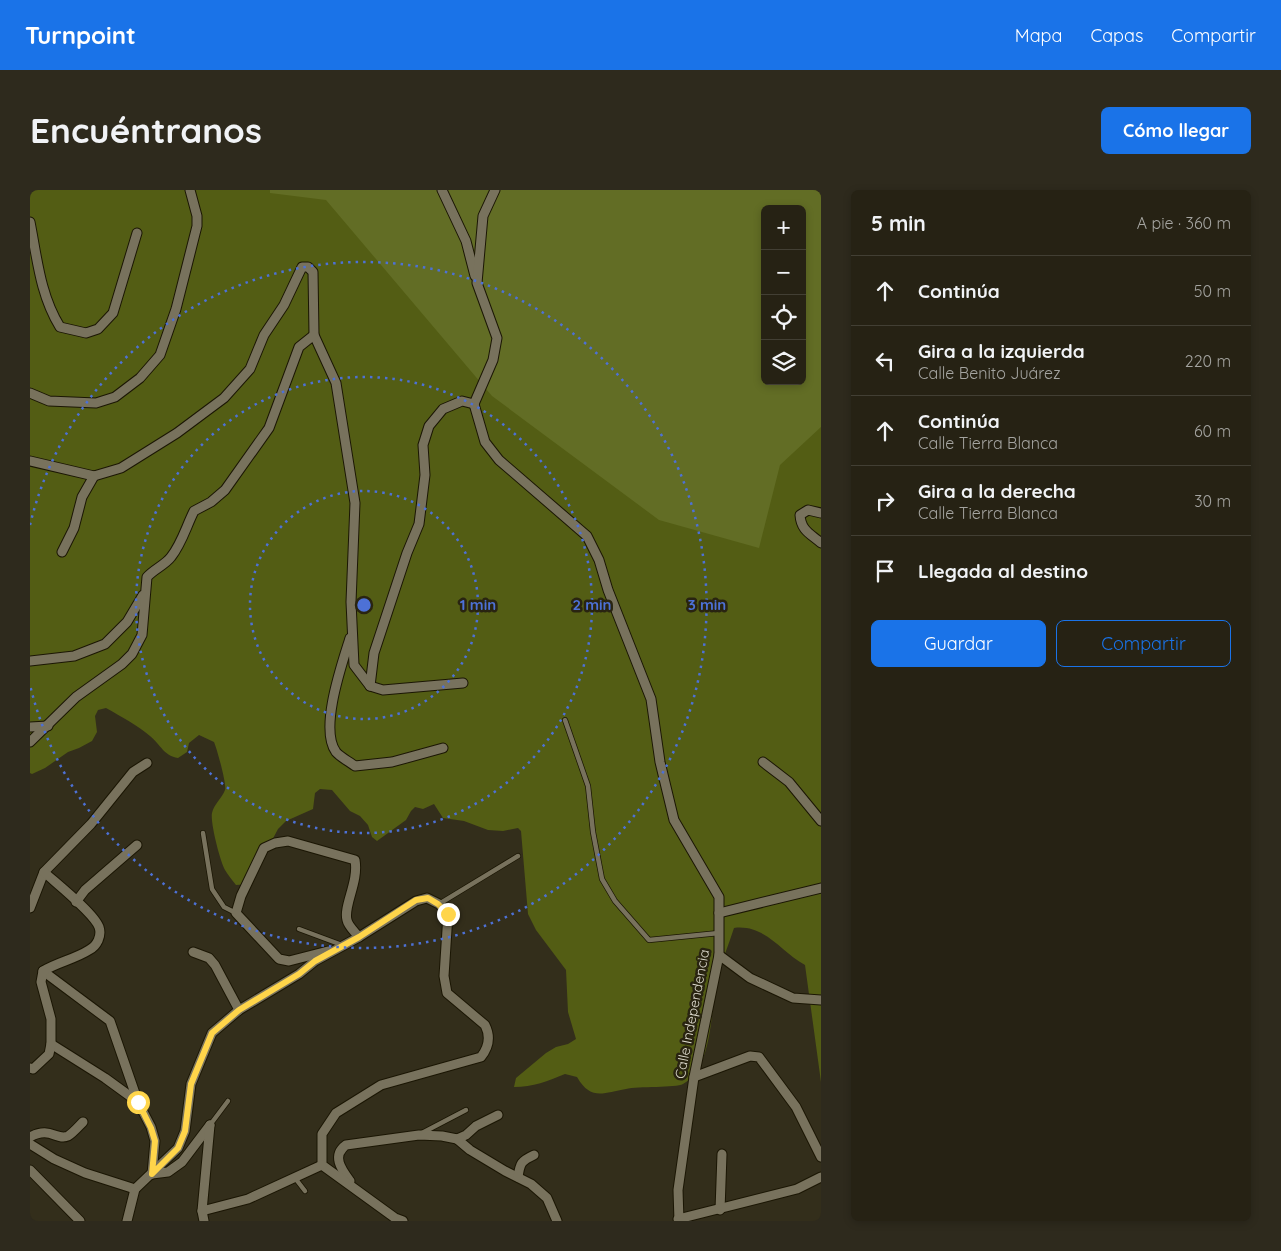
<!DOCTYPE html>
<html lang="es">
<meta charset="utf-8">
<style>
:root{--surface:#262214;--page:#2e2a1d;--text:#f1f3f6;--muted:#a4a4a0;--line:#423f34;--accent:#1a73e8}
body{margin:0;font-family:Quicksand,sans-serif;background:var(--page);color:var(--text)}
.controls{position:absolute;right:15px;top:15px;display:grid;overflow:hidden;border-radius:8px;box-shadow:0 2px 8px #0003}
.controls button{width:45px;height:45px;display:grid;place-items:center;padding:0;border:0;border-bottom:1px solid var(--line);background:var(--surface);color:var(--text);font:25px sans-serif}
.stop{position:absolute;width:15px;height:15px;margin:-11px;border:4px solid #ffd54a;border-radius:50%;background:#fff}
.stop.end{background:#ffd54a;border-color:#fff;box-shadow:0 1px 5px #0008}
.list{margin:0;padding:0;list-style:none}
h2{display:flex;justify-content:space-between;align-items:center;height:65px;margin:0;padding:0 20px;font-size:21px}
h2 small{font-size:16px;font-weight:400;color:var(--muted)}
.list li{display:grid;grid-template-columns:32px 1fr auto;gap:15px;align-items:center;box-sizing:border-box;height:70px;padding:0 20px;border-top:1px solid var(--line)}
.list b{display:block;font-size:19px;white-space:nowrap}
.list p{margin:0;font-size:16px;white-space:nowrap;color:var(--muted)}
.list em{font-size:16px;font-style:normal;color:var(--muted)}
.actions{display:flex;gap:10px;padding:15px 20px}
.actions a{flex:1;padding:11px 0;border:1px solid var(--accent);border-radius:8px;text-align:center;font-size:18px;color:var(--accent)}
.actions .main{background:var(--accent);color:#fff}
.icon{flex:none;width:28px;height:28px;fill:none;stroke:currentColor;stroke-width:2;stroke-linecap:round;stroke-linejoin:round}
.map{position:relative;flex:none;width:791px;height:1031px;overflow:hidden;border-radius:8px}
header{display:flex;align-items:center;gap:30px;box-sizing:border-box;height:70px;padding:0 25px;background:var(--accent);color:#fff}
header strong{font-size:24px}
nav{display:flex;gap:28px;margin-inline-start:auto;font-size:18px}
.intro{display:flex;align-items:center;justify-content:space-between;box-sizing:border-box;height:120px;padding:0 30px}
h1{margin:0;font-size:35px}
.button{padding:12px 22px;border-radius:8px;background:var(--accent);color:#fff;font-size:18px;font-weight:700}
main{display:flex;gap:30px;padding:0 30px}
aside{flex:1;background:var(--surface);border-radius:8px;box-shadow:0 2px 8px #0003}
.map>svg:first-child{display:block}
</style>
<header>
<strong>Turnpoint</strong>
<nav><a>Mapa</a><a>Capas</a><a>Compartir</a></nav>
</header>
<div class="intro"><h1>Encuéntranos</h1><a class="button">Cómo llegar</a></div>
<main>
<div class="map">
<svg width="791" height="1031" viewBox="0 0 791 1031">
<rect width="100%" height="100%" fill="#332e1b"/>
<path fill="#535d14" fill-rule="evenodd" d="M0,0H791V892L775,775C751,762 735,734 704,738C699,754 692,770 688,786C680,816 684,878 653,894C646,898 608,896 596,899C573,903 561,911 547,887L535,884C518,891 503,897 484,897L486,888L516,863L526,857L538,854L546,849L538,822L536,780L506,740L498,724L491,641L488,638L473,641L458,640L434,631L413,628L404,614L393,619L385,617L381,621L376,630L347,651L342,647L338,635L330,626L320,621L302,600L290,599L285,603L283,619L256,631L248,639L219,694L206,695C202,690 198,685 195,680C190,671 180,632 182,623C184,614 192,608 195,600C197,595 187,559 184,552L169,545L159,553L157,562L148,568C134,566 131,555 120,546C107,535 92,527 76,518L68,520L65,526L67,542L62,551L49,558L38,562L15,578L2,584L0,583ZM735,19H772V191H735Z"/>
<path fill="#626d25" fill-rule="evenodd" d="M240,0H791V237L750,275L729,358L629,330L462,206L296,10L240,3ZM735,19H772V191H735Z"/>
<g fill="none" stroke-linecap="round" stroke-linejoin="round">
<defs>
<g id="lane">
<polyline points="535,530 558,596 563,642 572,689 585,711 619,750 689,743"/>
<polyline points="173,643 182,699 194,717 206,723"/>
<polyline points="409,714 488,666"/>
<polyline points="269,739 312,755"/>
<polyline points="180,935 198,911"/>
<polyline points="392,943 436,920"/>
<polyline points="265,988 275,1001"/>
</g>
<g id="street">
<polyline points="412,0 436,51 445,86"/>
<path d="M0,32C7,67 10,105 30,137L56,143L68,139L83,123L107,43"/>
<polyline points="0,203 19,211 66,213 85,207 110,188 130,165 146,119 167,36 167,26 160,0"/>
<polyline points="444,214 455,252 469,270 557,346 569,370 578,400 621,509 630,572 644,630 689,707 689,765 664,887 648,1000 649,1031"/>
<polyline points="444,214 463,170 467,148 447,93 453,26 465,0"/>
<polyline points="0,271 64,286 91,278 147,243 194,208 220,179 234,145 254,115 272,77 278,77 283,82 284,145 306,193 325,313 321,412 324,475 340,496 353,500 433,493"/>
<path d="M791,323L778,320L770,325C771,341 781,344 791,353"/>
<polyline points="32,362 44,338 52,307 64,286"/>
<path d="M320,448C312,474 289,539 306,562C310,567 320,572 325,576L362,572L413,558"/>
<polyline points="0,471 44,466 75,454 97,432 113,405"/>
<polyline points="340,496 344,463 377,363 389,334 395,285 393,255 399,236 413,219 432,211 444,214"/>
<polyline points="0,537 18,536"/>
<path d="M0,552L46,507L92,474L102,464L112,445L117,387C124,379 135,375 141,367C152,353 156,337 164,321L181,312L195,300L239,238L269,157L284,145"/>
<polyline points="733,572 759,592 791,631"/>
<polyline points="46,712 55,700 107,655"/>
<polyline points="0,718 14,682 61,634 103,582 117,573"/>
<polyline points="689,723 791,698"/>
<path d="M298,761L259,771L249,769L206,723L211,706L234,658L245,653L258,651L325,670C329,692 313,716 317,730C318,736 325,742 329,747"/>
<polyline points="163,762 179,768 185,775 209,820"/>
<polyline points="689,765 720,788 763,808 791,810"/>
<polyline points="13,781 80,831 108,912 121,937 125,951 122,984"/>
<polyline points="21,854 75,888 108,912"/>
<path d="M0,878L3,879L19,864L21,854V829L11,792L13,781C28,772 45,769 59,760C67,756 72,746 69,737C64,723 26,693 14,682"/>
<polyline points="664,887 720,866 729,867 766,917 791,967"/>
<path d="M0,947C20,936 27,951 38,946C43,943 49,936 53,932"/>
<polyline points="427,949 440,960 475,981 501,994 517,1008 527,1031"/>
<polyline points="0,954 24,969 55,983 105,999"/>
<polyline points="0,980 50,1031"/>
<polyline points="122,984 138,982 152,972 180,935"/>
<path d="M488,987C490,973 491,971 504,965"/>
<path d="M320,991C312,980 301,966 316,955L389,945L412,946L427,949L436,945L446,936L468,925"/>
<path d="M105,999L148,958L155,941L161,894L182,843L209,820L269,784L285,771L329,747L386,711L397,708L409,714L418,724L414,786L417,803L455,835C461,847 459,857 451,867L351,895L306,923L292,944V975L365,1028L373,1031"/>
<polyline points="690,1020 692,964"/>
<polyline points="172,1021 218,1009 292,975"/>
<polyline points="648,1029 767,999 791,987"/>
<polyline points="97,1031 105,999"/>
<polyline points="174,1031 172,1021 180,935"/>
</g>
</defs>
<use href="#lane" stroke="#1b1604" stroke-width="6"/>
<use href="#street" stroke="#1b1604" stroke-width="11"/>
<use href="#lane" stroke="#78725d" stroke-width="4.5"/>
<use href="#street" stroke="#78725d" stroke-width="9"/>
</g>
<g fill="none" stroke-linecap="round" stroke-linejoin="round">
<polyline stroke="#ffd54a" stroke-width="6" points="108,912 121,938 125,951 122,984 148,958 155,941 161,894 182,843 209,820 269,784 285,771 329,747 386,710 398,708 408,714 418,724"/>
</g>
<g fill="none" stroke="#4d71d6" stroke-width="2.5" stroke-dasharray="2.5 5">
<circle cx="334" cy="415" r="114"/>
<circle cx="334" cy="415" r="228"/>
<path d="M0 335A343 343 0 1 1 0 495"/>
</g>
<g text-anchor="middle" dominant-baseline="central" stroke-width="5" stroke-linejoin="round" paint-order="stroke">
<g font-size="14" fill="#dedbcf" stroke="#292411">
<text transform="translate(662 824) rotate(-79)">Calle Independencia</text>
</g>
</g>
<circle cx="334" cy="415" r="8" fill="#4d71d6" stroke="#292411" stroke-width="2.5"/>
<g font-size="15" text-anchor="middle" font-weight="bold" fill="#4d71d6" stroke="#292411" stroke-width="5" stroke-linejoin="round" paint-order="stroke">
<text x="448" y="420">1 min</text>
<text x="562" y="420">2 min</text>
<text x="677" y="420">3 min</text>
</g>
</svg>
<div class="controls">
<button>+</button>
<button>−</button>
<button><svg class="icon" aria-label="locate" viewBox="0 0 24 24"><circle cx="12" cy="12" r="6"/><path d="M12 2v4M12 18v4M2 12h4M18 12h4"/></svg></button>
<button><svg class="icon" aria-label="layers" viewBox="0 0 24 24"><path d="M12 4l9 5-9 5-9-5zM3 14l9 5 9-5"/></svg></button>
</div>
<div class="stop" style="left:108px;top:912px"></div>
<div class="stop end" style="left:418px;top:724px"></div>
</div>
<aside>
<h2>5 min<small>A pie · 360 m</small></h2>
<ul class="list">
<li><svg class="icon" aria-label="ahead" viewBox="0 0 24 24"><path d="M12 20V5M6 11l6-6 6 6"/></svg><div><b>Continúa</b></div><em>50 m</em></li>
<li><svg class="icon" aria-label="left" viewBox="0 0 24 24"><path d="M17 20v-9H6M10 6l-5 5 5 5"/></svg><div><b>Gira a la izquierda</b><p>Calle Benito Juárez</p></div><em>220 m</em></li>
<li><svg class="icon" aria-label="ahead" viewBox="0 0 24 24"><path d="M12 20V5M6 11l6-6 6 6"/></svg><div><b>Continúa</b><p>Calle Tierra Blanca</p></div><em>60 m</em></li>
<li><svg class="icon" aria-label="right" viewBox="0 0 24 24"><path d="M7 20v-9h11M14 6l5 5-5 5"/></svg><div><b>Gira a la derecha</b><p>Calle Tierra Blanca</p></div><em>30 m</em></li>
<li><svg class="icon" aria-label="arrive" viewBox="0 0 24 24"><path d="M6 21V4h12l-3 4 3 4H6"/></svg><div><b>Llegada al destino</b></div></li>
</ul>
<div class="actions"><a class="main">Guardar</a><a>Compartir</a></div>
</aside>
</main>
